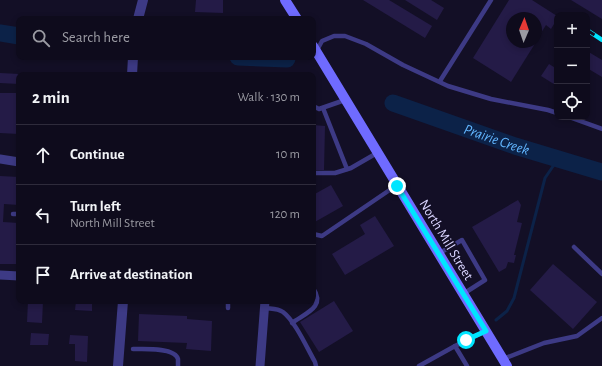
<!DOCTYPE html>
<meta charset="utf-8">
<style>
:root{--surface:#0e0b1c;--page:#171425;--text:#f1f3f6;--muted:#9b9ba3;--line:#2e2b3b}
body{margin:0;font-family:"Alegreya Sans",sans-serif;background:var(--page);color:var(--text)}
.controls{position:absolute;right:12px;top:12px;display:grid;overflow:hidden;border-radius:8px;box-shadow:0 2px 6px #0003}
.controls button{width:36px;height:36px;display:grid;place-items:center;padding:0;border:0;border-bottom:1px solid var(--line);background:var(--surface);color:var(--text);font:20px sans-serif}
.compass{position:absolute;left:506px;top:12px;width:36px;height:36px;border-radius:50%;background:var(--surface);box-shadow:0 2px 6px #0003;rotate:2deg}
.stop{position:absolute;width:12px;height:12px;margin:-9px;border:3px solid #00e5ff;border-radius:50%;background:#fff}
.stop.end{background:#00e5ff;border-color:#fff;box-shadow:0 1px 4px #0008}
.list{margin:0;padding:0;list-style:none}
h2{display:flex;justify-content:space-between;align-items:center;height:52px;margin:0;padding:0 16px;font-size:17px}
h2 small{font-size:13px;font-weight:400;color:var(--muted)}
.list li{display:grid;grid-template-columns:26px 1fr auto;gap:12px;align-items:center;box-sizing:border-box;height:60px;padding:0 16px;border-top:1px solid var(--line)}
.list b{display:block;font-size:15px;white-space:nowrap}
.list p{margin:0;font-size:13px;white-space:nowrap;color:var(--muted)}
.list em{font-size:13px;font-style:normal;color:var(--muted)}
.icon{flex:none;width:22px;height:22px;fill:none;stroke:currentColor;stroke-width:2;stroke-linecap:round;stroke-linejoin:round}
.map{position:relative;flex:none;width:602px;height:366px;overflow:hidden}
.search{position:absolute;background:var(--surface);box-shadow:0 2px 6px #0003;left:16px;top:16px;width:300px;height:44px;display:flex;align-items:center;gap:10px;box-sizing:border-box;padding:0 14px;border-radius:8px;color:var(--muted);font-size:15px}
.panel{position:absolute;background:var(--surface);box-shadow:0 2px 6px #0003;left:16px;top:72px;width:300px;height:232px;border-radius:8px}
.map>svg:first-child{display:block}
</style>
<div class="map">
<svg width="602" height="366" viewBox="0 0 602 366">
<rect width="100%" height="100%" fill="#130f26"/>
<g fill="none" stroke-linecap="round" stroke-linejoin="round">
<polyline stroke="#0c2248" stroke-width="3" points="496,320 507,311 514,298 545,178 558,159"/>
<g stroke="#0c2248" stroke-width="17">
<polyline points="0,33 19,36"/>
<polyline points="238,57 287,59"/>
<path id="s1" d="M393,103L515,146L602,172"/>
</g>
</g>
<g fill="#241b47">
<polygon points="196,0 223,0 223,13 195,12"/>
<polygon points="363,0 389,0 432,26 425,38"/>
<polygon points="405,0 431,0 444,8 437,20"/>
<polygon points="509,0 532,0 557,16 557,19 551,29 546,25 536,41 536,18 512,18 512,42 536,42 511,82 473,58"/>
<polygon points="571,0 602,0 602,19"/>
<polygon points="587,51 602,60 602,77 587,68"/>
<polygon points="549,64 557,69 557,86 541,76"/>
<polygon points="0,73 19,74 19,84 0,83"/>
<polygon points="0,93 19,93 19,134 0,133"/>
<polygon points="313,125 325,126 324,170 313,170"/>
<polygon points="0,176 19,177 19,205 4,204 3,222 19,223 19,264 0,264"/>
<polygon points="331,185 343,206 313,223 313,195"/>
<polygon points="518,200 521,205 517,222 522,223 514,255 516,255 514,263 508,262 506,268 499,272 472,227"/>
<polygon points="375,216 394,246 345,275 332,254 365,234 360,225"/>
<polygon points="553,264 597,302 573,329 530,290"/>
<polygon points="28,301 43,301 42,323 27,322"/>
<polygon points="76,301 92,301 92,311 75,310"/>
<polygon points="176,301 204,301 204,304 176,302"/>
<polygon points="334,301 353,331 319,352 300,322"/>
<polygon points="139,314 187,316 187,319 212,321 211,351 186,349 187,343 138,341"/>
<polygon points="31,333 49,334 48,345 30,345"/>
<polygon points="70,335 88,336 87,362 75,361 75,344 69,344"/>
</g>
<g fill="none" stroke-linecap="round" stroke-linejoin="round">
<g stroke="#3d3a85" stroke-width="4.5">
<polyline points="316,52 322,41 334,36 345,36 366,44 403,65 448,86 491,99 548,110 557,113"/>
<polyline points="440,81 491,0"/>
<polyline points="313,106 319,109 345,100"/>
<polyline points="323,108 347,169"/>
<polyline points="569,117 602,129"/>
<polyline points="313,173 335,173 351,168 377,153"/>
<polyline points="13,214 19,214"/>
<polyline points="313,234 322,236 397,185"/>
<polyline points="574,247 602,274"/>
<polyline points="438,254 462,240 485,280 463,294"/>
<polyline points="228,308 228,301"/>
<path d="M265,308C271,309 277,308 283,312C295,321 307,348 315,362L316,366"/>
<path d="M292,323C306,313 326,307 313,288"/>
<polyline points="455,346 467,366"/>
<path d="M133,349C143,349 175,347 178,359C178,362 178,364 178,366"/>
<polyline points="503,359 544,343 577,336 602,318"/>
<polyline points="419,366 455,346 486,331"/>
</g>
<g stroke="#3d3a85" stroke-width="9">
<polyline points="0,159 19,162"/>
<polyline points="0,275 19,276"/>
<polyline points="260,366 265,301"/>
</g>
<g stroke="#3d3a85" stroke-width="10">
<polyline points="138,19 143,0"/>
<polyline points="132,75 133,57"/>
<polyline points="118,366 123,301"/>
</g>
<g stroke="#6f6bff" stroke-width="10">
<polyline points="285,0 297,19"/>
<polyline points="313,46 507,366"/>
</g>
<defs>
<polyline id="rail" points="587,30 602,40"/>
</defs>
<use href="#rail" stroke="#00e5ff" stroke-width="4.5"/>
<use href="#rail" stroke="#130f26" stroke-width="3" stroke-dasharray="9" stroke-linecap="butt"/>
</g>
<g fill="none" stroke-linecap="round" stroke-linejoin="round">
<polyline stroke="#00e5ff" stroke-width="5" points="397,186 486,331 466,340"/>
</g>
<g text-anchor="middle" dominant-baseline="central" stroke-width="3" stroke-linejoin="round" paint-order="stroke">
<g font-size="14" fill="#d9d4ff" stroke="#130f26">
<text transform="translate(446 240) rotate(59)">North Mill Street</text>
</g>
<g font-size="15" font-style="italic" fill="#62b6ff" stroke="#130f26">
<text stroke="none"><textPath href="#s1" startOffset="110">Prairie Creek</textPath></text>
</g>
</g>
</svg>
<div class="controls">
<button>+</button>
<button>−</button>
<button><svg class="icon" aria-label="locate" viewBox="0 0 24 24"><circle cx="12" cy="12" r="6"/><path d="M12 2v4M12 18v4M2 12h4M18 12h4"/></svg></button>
</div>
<svg class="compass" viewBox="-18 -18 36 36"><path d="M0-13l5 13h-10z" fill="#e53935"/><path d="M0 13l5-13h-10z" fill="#9b9ba3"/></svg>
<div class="stop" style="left:466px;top:340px"></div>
<div class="stop end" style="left:397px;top:186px"></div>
<div class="search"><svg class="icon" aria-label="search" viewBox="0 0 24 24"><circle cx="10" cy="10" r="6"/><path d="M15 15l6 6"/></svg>Search here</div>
<section class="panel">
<h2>2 min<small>Walk · 130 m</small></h2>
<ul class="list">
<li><svg class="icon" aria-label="ahead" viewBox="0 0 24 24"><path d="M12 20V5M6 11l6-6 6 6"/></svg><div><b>Continue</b></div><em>10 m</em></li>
<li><svg class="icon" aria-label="left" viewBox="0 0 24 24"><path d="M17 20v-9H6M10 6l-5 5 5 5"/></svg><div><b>Turn left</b><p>North Mill Street</p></div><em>120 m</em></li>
<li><svg class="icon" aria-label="arrive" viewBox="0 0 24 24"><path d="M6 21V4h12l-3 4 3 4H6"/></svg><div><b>Arrive at destination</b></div></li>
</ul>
</section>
</div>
